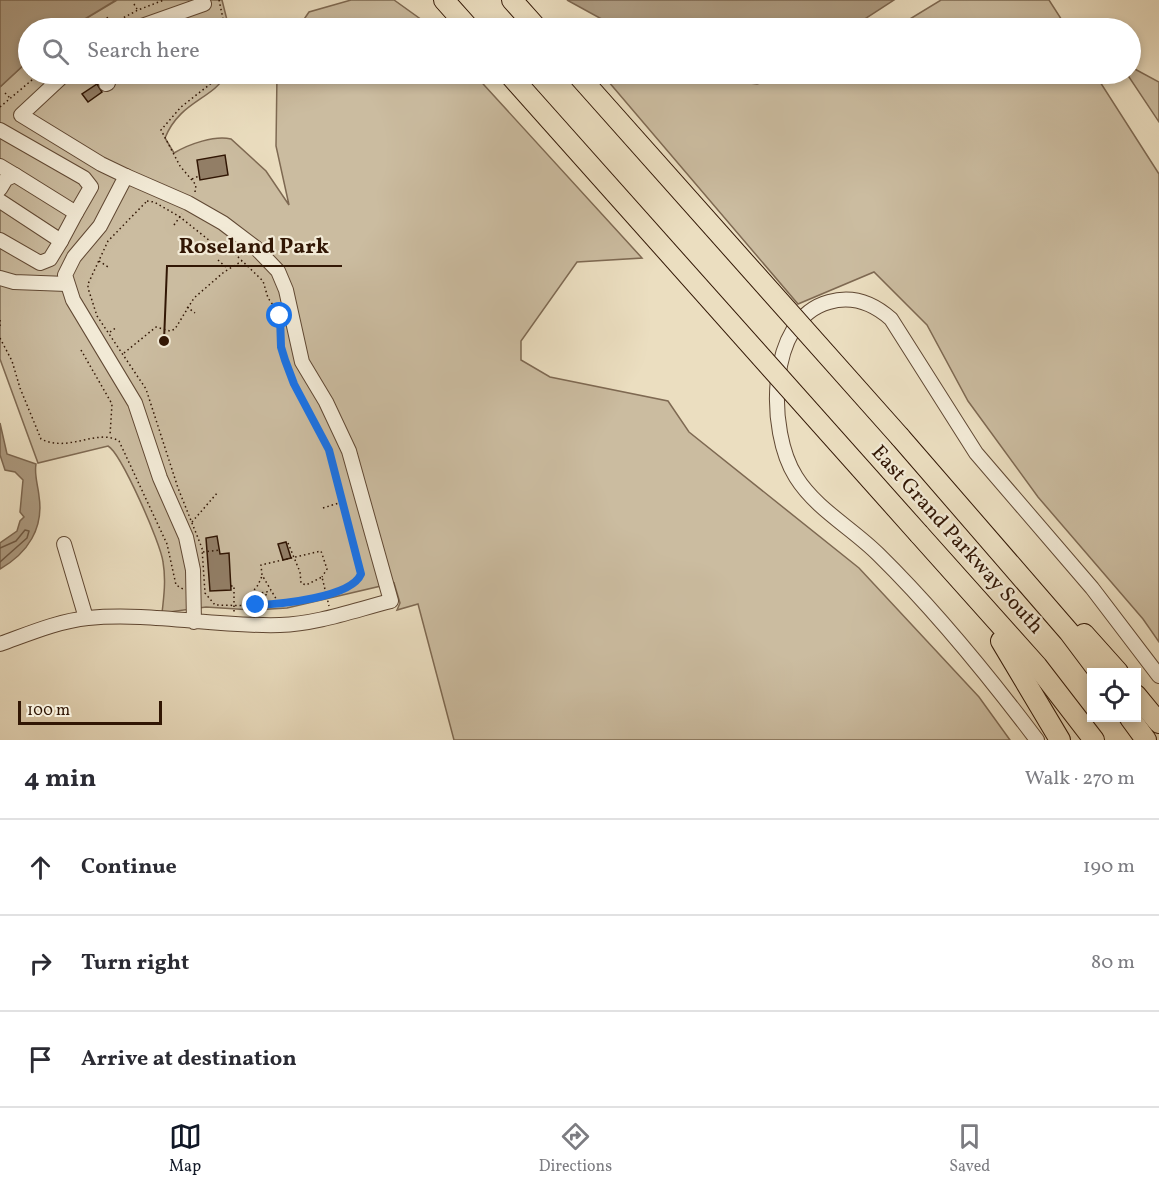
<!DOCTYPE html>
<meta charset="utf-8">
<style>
:root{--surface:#fff;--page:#f2f2f3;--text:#2b2b33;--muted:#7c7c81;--line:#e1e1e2;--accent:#111827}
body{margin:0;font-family:Vollkorn,serif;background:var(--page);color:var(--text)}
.controls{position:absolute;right:18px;bottom:18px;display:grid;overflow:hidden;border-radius:0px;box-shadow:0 3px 9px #0003}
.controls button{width:54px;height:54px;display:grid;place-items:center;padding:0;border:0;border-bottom:2px solid var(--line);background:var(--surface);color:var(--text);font:30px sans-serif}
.scale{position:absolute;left:18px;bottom:15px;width:144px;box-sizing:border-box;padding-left:6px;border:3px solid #311604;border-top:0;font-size:16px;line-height:21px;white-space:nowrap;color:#311604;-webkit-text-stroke:4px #f2ead6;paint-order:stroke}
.stop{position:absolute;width:18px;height:18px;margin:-14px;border:4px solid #1a73e8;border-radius:50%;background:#fff}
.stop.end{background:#1a73e8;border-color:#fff;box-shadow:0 2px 6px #0008}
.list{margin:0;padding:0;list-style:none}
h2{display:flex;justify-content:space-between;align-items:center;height:78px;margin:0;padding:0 24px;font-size:26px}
h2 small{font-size:20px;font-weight:400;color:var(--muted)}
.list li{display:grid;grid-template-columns:39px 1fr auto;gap:18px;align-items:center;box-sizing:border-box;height:96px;padding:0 24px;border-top:2px solid var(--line)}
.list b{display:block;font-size:22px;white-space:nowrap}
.list em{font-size:20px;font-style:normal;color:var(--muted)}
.icon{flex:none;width:33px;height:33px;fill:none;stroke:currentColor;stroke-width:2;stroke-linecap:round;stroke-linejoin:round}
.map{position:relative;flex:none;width:1159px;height:740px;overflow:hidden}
.search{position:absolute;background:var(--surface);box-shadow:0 3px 9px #0003;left:18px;right:18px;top:18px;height:66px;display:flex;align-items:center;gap:15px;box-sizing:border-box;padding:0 21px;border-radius:33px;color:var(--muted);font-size:22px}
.sheet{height:366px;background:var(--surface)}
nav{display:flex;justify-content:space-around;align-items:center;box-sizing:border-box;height:84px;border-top:2px solid var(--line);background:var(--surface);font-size:16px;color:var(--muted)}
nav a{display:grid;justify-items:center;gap:3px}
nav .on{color:var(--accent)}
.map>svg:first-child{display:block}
</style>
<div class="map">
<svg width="1159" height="740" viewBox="0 0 1159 740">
<rect width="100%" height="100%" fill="#ebdec0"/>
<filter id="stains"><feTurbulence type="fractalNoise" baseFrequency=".00333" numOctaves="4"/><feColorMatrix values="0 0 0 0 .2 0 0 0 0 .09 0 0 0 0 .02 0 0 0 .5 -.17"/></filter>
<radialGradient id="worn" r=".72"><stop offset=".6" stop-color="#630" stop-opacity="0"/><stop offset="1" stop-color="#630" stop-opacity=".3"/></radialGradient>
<g fill="#cbbca0" stroke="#7e6952" stroke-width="1.5">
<polygon points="117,0 222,0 229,28 70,28"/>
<polygon points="351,0 394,0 433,28 298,28 309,12"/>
<polygon points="941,0 1049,0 1067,28 895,28"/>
<path d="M28,61V74H227C212,100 180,101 165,138L174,153C189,144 215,135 231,139L266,171L289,205L276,146L277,74H474L642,258L577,262L521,341V360L550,377L668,401L689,432L859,568L979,697L1010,740H454L418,604L397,610L400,603L394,583L287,608L252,610L206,607L162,613C164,596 166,579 163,562C161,544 121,453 108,446L38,463L0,359V87Z"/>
<polygon points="1131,67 1159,82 1159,122 1127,74 1130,74"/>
<polygon points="602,74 686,74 757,84 793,74 1095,74 1159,174 1159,642 1143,619 1038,497 968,401 927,325 874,272 798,304"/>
</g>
<g fill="#ac9a80" stroke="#7b654e" stroke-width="1.5">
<polygon points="0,0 116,0 70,28 28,28 28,61 0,87"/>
<polygon points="567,0 894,0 851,28 627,28 607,22"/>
<path d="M0,423L7,454L36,464C34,475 38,485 39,496C44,528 28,553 0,569V543L17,531L20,521L24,517L20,512L23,480L15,472L5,470L0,455Z"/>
</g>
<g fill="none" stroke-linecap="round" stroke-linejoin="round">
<polyline stroke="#6e5842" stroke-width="1.5" points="0,548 16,541 25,530 29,531 27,538 0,562"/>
</g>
<g fill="#927e66" stroke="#311604" stroke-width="1.5">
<polygon points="97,84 102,92 88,102 82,94"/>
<polygon points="225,155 228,175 200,180 197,160"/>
<polygon points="217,536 220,554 229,553 231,590 210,591 206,538"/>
<polygon points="286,542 291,558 283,560 278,544"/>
</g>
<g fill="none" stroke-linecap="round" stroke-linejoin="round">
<defs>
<g id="minor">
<polyline points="136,28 204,4"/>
<polyline points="65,74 21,115 101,164 126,176"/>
<polyline points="102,74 108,83 106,84"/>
<polyline points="0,130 84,178 91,187 76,213 15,175 6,179 0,189"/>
<polyline points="0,166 15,175"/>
<polyline points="0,201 61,241 50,259 40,263 0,240"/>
<polyline points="61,241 76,213"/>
<polyline points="0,278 14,282 67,284"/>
<polyline points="64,544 86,618"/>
<path d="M0,644C28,634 58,621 88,618C151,612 216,627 280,625C317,624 355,610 391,601L349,451L326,402L302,362L286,290L278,271L256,248L223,223L188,203L126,176L100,226L74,257L65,275L73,300L135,403L160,478L186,537L193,570L194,622"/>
<path d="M1037,740C988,675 936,611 878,554C852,528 816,509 796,477C767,432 766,319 829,302C853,295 873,303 891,319L976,453L1092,588L1159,676"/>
</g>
<g id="highway">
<polyline points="444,0 469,28"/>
<polyline points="512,0 537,28"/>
<polyline points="900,437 1069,632 1099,672"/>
<polyline points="919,534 1037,666 1094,740"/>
<polyline points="1084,634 1118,672"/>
<polyline points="1001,641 1060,740"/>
<polyline points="1136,695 1159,723"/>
<polyline points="1130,718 1146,740"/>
</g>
</defs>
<use href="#minor" stroke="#604833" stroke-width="16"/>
<use href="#highway" stroke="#311604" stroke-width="22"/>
<g stroke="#311604" stroke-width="1.5" stroke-dasharray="1.5 3" stroke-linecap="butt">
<polyline points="219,0 225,28"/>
<polyline points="134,4 137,9"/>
<polyline points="107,17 110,24"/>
<polyline points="104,28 138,10 164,0"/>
<polyline points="5,93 10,98"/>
<polyline points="0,107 39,74"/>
<polyline points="192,179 199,176"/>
<polyline points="195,192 196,185 180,166 161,130 181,107 223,74"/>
<polygon points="147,201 154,202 180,217 215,245 234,253 263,281 268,298 281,316 281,347 291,377 329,450 362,568 359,580 354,585 300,600 257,606 215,605 205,593 202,548 178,488 146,389 97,316 88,288 88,284 108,241"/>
<polyline points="174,225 182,214"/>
<polyline points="218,260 228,269"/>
<polyline points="99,261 108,267"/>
<polyline points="187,307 195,313"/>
<polyline points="0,320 0,327"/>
<polyline points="110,332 117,327"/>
<path d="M0,338L12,361L20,388L41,439C69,453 97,428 119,441L167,544L176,585L183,589"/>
<polyline points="81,350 112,404 110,435"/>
<polyline points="124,353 156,327 170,331 175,329 194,298 224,272 242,261"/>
<polyline points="323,508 342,502"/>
<polyline points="192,522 218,492"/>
<polyline points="288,543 300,572 301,583 306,585 322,577 329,606"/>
<polyline points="203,552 220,550"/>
<polyline points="231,586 234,586 234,612"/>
<polyline points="266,594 266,604"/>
<polyline points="278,602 262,575 261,565 321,551 327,569 322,577"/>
<polyline points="243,604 258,585 262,576"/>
<polyline points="256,605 255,594 271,591"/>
</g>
<use href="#minor" stroke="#f2ead6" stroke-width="14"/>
<use href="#highway" stroke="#ebdec0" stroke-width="20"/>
<defs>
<g id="highway-bridge">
<polyline points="509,74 919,534"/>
<polyline points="577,74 900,437"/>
</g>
</defs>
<use href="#highway-bridge" stroke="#311604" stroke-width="22" stroke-linecap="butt"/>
<use href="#highway-bridge" stroke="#ebdec0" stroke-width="20"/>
</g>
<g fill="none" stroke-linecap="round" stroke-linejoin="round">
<path stroke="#1a73e8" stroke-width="8" d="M256,605C280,604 351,598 361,574L329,450L294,384L285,360L281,347L280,316"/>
</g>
<g text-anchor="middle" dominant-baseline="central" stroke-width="4.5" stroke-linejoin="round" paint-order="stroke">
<g font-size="21" fill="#311604" stroke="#f2ead6">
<text transform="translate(957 540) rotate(48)">East Grand Parkway South</text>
</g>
</g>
<path fill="none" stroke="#311604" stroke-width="2" d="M164 341L167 266H342"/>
<circle fill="#311604" stroke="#f2ead6" stroke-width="2" cx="164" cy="341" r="6"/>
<g font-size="22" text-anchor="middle" font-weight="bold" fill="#311604" stroke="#f2ead6" stroke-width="4.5" stroke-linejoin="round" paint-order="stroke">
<text x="254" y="253">Roseland Park</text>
</g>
<rect width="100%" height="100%" filter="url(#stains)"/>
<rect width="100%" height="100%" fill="url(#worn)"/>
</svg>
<div class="controls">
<button><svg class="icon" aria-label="locate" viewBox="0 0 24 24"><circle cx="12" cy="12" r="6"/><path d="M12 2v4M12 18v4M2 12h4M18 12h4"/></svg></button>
</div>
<div class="scale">100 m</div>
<div class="stop" style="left:280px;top:316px"></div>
<div class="stop end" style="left:256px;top:605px"></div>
<div class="search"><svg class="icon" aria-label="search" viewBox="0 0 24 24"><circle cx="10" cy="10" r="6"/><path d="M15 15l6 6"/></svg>Search here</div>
</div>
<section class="sheet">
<h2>4 min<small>Walk · 270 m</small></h2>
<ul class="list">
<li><svg class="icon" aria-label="ahead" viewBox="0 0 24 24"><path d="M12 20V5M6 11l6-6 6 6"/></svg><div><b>Continue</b></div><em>190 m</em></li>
<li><svg class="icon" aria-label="right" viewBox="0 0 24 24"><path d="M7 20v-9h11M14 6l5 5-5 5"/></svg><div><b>Turn right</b></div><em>80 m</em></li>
<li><svg class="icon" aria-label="arrive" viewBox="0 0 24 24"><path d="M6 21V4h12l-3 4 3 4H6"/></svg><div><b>Arrive at destination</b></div></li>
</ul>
</section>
<nav>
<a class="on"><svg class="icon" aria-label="map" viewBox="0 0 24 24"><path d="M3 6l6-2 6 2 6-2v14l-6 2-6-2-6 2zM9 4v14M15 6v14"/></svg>Map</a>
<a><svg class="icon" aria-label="directions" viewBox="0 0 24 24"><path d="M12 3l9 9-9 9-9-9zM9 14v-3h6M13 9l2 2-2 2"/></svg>Directions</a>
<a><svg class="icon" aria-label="saved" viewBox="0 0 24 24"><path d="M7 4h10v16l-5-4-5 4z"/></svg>Saved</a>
</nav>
